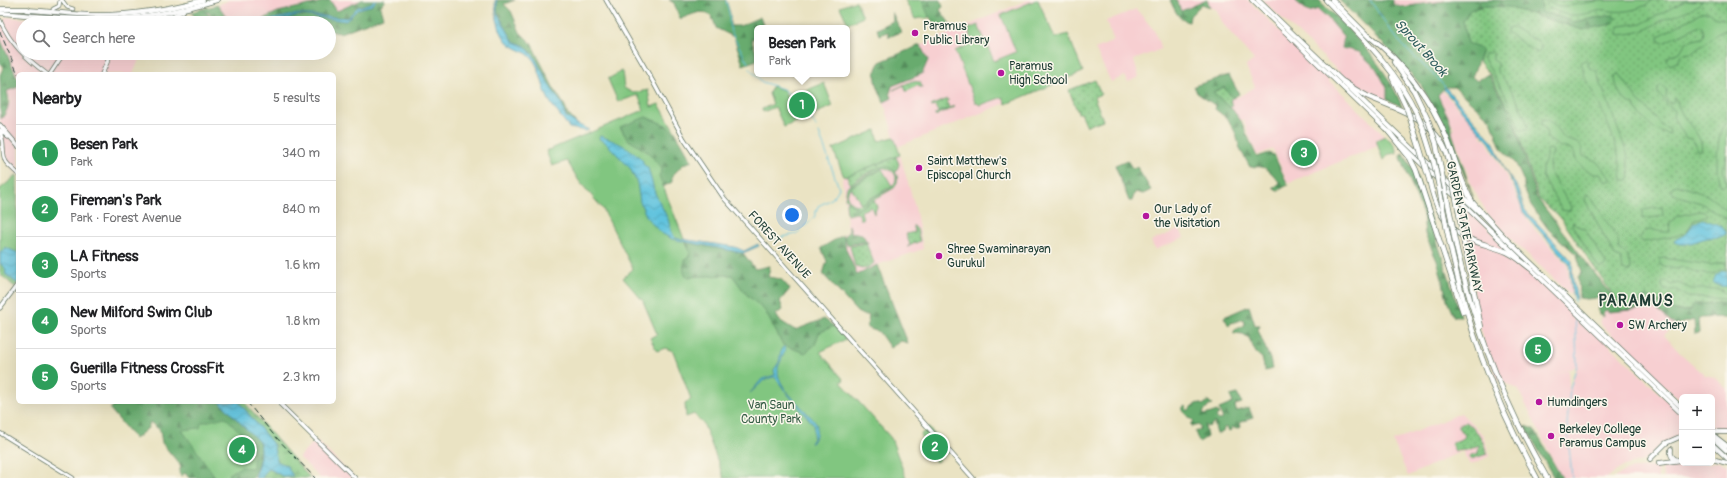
<!DOCTYPE html>
<meta charset="utf-8">
<style>
:root{--surface:#fff;--page:#f2f2f2;--text:#202124;--muted:#757577;--line:#e0e0e0;--accent:#ea580c}
body{margin:0;font-family:Pangolin,sans-serif;background:var(--page);color:var(--text)}
.controls{position:absolute;right:12px;bottom:12px;display:grid;overflow:hidden;border-radius:6px;box-shadow:0 4px 16px #0002}
.controls button{width:36px;height:36px;display:grid;place-items:center;padding:0;border:0;border-bottom:1px solid var(--line);background:var(--surface);color:var(--text);font:20px sans-serif}
.you{position:absolute;left:792px;top:215px;width:14px;height:14px;margin:-10px;border:3px solid #fff;border-radius:50%;background:#1a73e8;box-shadow:0 0 0 6px #1a73e833}
.badge{display:grid;place-items:center;width:26px;height:26px;border-radius:50%;background:var(--accent);color:#fff;font-size:13px;font-weight:700}
.pin{position:absolute;translate:-50% -50%;border:2px solid #fff;box-shadow:0 1px 4px #0006}
.popup{position:absolute;left:754px;top:25px;width:96px;height:52px;box-sizing:border-box;display:grid;place-content:center;border-radius:6px;background:var(--surface);filter:drop-shadow(0 1px 3px #0005);font-size:13px;white-space:nowrap;color:var(--muted)}
.popup b{font-size:15px;color:var(--text)}
.popup::after{content:'';position:absolute;left:50%;top:100%;margin-left:-8px;border:8px solid transparent;border-top-color:var(--surface)}
.list{margin:0;padding:0;list-style:none}
h2{display:flex;justify-content:space-between;align-items:center;height:52px;margin:0;padding:0 16px;font-size:17px}
h2 small{font-size:13px;font-weight:400;color:var(--muted)}
.list li{display:grid;grid-template-columns:26px 1fr auto;gap:12px;align-items:center;box-sizing:border-box;height:56px;padding:0 16px;border-top:1px solid var(--line)}
.list b{display:block;font-size:15px;white-space:nowrap}
.list p{margin:0;font-size:13px;white-space:nowrap;color:var(--muted)}
.list em{font-size:13px;font-style:normal;color:var(--muted)}
.icon{flex:none;width:22px;height:22px;fill:none;stroke:currentColor;stroke-width:2;stroke-linecap:round;stroke-linejoin:round}
.map{position:relative;flex:none;width:1727px;height:478px;overflow:hidden}
.search{position:absolute;background:var(--surface);box-shadow:0 4px 16px #0002;left:16px;top:16px;width:320px;height:44px;display:flex;align-items:center;gap:10px;box-sizing:border-box;padding:0 14px;border-radius:22px;color:var(--muted);font-size:15px}
.panel{position:absolute;background:var(--surface);box-shadow:0 4px 16px #0002;left:16px;top:72px;width:320px;height:332px;border-radius:6px}
.map>svg:first-child{display:block}
</style>
<div class="map">
<svg width="1727" height="478" viewBox="0 0 1727 478">
<defs>
<pattern id="grass-dots" width="8" height="8" patternUnits="userSpaceOnUse"><rect width="8" height="8" fill="#81c680"/><path d="M2 2h.1M6 6h.1" fill="none" stroke="#69a26a" stroke-width="1.8" stroke-linecap="round"/></pattern>
<pattern id="forest-firs" width="22" height="20" patternUnits="userSpaceOnUse"><rect width="22" height="20" fill="#68ab6e"/><path d="M5 1l3.5 6h-7zM16 11l3.5 6h-7z" fill="#558c5b"/></pattern>
<pattern id="wetland-marsh" width="20" height="14" patternUnits="userSpaceOnUse"><rect width="20" height="14" fill="#81c680"/><path d="M1 5h8M5 5V1M11 12h8M15 12V8" fill="none" stroke="#69a26a"/></pattern>
<pattern id="water-waves" width="16" height="10" patternUnits="userSpaceOnUse"><rect width="16" height="10" fill="#60c3de"/><path d="M0 5q4-4 8 0t8 0" fill="none" stroke="#4fa0b5"/></pattern>
</defs>
<rect width="100%" height="100%" fill="#fbf7ec"/>
<filter id="ink" filterUnits="userSpaceOnUse"><feTurbulence type="fractalNoise" baseFrequency=".025" numOctaves="2"/><feDisplacementMap in="SourceGraphic" scale="8" xChannelSelector="R" yChannelSelector="G"/><feConvolveMatrix kernelMatrix="1 2 1 2 8 2 1 2 1" color-interpolation-filters="sRGB"/></filter>
<filter id="wash" filterUnits="userSpaceOnUse"><feTurbulence type="fractalNoise" baseFrequency=".012" numOctaves="4" result="noise"/><feDisplacementMap in="SourceGraphic" scale="16" xChannelSelector="R" yChannelSelector="G"/><feGaussianBlur stdDeviation="0.9" result="paint"/><feColorMatrix in="noise" values="0 0 0 0 0 0 0 0 0 0 0 0 0 0 0 0 0 1.4 0 .05"/><feComposite in="paint" operator="in"/></filter>
<g filter="url(#wash)">
<rect width="100%" height="100%" fill="#eae3c3"/>
<g fill="#f7cfd1" fill-rule="evenodd">
<polygon points="229,0 362,0 336,12 278,12 254,23 229,20 218,5"/>
<polygon points="1028,0 1039,0 1055,38 1068,34 1083,72 897,147 884,102 892,98 891,90 892,86 922,74 926,65 919,46"/>
<polygon points="1176,0 1207,0 1180,11"/>
<polygon points="1208,0 1248,0 1327,78 1330,83 1333,84 1385,136 1376,140 1378,146 1288,183 1273,149 1257,155 1243,119 1240,121 1229,107 1233,106 1230,99 1238,97 1255,87 1246,66 1254,60 1223,24 1217,10 1210,7"/>
<polygon points="1262,0 1294,0 1309,12 1318,9 1327,17 1344,37 1342,48 1359,52 1376,68 1387,88 1387,99 1385,101 1361,91 1349,81"/>
<polygon points="1393,0 1453,0 1400,7 1393,4"/>
<polygon points="1136,9 1154,30 1161,49 1134,60 1139,77 1128,82 1125,76 1111,82 1095,49 1114,41 1106,21"/>
<polygon points="6,17 76,23 23,23 23,53 139,53 137,56 140,57 133,74 18,74 18,79 0,38 0,28"/>
<polygon points="18,87 18,174 7,162 0,133 0,112 11,102 7,91"/>
<polygon points="1442,91 1483,134 1481,136 1487,142 1513,188 1523,213 1535,230 1567,264 1571,291 1570,294 1508,236 1487,213 1473,188 1461,156 1462,153 1461,154 1452,132 1454,128 1438,95"/>
<polygon points="900,155 915,207 923,249 877,265 857,275 846,249 843,235 848,231 842,178"/>
<path d="M1457,198L1682,415V436L1672,440L1650,459L1624,466L1606,478H1562L1518,389L1498,380L1487,354L1479,321ZM1577,366L1570,388V399L1568,370L1547,378Z"/>
<polygon points="1180,229 1184,238 1155,250 1151,241"/>
<polygon points="1655,308 1675,325 1664,335 1680,353 1705,375 1714,377 1727,389 1727,430 1712,429 1712,397 1682,397 1682,402 1654,377 1599,322 1606,310 1609,312"/>
<polygon points="1461,413 1483,435 1490,456 1470,465 1462,451 1408,476 1393,441"/>
<polygon points="316,440 355,478 320,478 299,457"/>
<polygon points="1720,462 1727,465 1727,478 1663,478 1662,468 1664,466"/>
<polygon points="1657,467 1658,478 1614,478 1627,470 1637,468"/>
</g>
<g fill="url(#grass-dots)" stroke="#50825a">
<polygon points="1525,0 1727,0 1727,308 1664,312 1655,308 1623,310 1560,217 1539,199 1516,126 1505,102 1489,73 1455,34 1457,4"/>
<polygon points="1095,80 1101,94 1094,97 1103,120 1087,126 1081,113 1078,113 1069,90"/>
<polygon points="912,81 920,82 922,87 919,87 918,85 906,92 904,85 893,90"/>
<polygon points="1224,87 1233,98 1230,99 1233,106 1229,107 1213,92"/>
<polygon points="948,99 949,100 947,102 949,108 954,106 955,107 935,116 935,114 947,109 938,112 935,106 932,107 931,106 937,103 938,105 938,103"/>
<path d="M896,157L899,164L896,172C883,159 862,177 850,184L847,176Z"/>
<polygon points="874,200 877,207 874,214 871,207 861,211 863,219 860,219 859,214 857,213 847,215 846,202 847,201 857,207 850,211 851,213"/>
<polygon points="913,225 917,229 920,241 907,247 910,245 906,234 915,232"/>
<polygon points="866,243 874,263 866,269 855,266 850,246"/>
<path d="M1465,422C1479,431 1482,438 1487,454L1471,459L1469,456L1478,453L1479,445L1467,450L1455,451L1451,444L1465,437L1457,426Z"/>
</g>
<g fill="url(#forest-firs)" stroke="#447451">
<polygon points="330,0 337,11 362,0 374,0 371,3 358,7 347,18 298,14 269,20 265,23 254,23 278,12"/>
<polygon points="376,0 385,0 380,7 383,17 340,33 329,31 329,23 269,23 301,15 346,21 358,9 373,5"/>
<polygon points="497,0 515,0 504,4 511,11 520,32 531,43 553,87 565,106 567,113 577,124 565,116 562,104 551,88 534,56 525,46 513,41 497,12"/>
<path d="M669,0H726L730,13V26H740L760,17L764,28H757V39L751,38L757,55V60L743,65L734,37L716,28C710,4 697,13 680,19L674,3Z"/>
<polygon points="922,0 941,0 943,7 940,10 953,28 945,26 940,31 924,10"/>
<path d="M1170,0H1176L1181,11L1207,0L1210,7L1202,4L1190,16L1189,22C1179,21 1174,9 1170,0Z"/>
<path d="M1294,0H1319C1351,32 1386,64 1402,107L1387,99V88L1376,68L1359,52L1342,48L1344,37L1327,17L1318,9L1309,12Z"/>
<path d="M1339,0H1393V4L1400,7L1453,0H1541L1542,13L1554,15L1573,22L1612,15L1617,19L1612,24L1583,30L1508,7L1484,6L1470,10L1463,21L1468,43L1482,50L1472,77L1477,81L1488,74L1512,116L1537,198L1623,310L1635,309L1640,300L1648,296L1675,311H1690L1694,304L1727,303V317L1698,318L1699,333L1695,334L1694,320L1675,325L1655,308L1609,312L1606,310L1603,313V317L1598,312L1600,301L1598,298L1586,299L1579,298L1578,277L1582,272L1577,255L1548,229L1531,205L1524,189V182L1516,164L1501,148L1491,120L1454,87H1445L1438,95C1442,108 1453,120 1452,133L1473,197L1447,132L1421,85L1395,56Z"/>
<polygon points="218,5 229,20 245,23 213,23 210,13 204,11 209,15 211,23 200,23 191,12"/>
<polygon points="892,12 901,32 889,37 888,32 879,35 877,29 893,21"/>
<path d="M0,38L18,79V87L7,91C10,102 9,110 1,119L0,75L3,68L0,61Z"/>
<path d="M920,45L928,60L922,74L892,86L890,93L892,98L884,102C879,90 870,74 880,62Z"/>
<path d="M1229,75L1239,94L1233,98L1224,87L1213,92L1232,109L1241,121L1257,157L1269,153L1274,155L1288,185L1277,191L1273,188L1280,183C1269,170 1267,165 1250,167L1240,149L1236,134L1228,119L1215,109L1216,106L1197,93L1194,86Z"/>
<polygon points="646,117 666,125 677,135 692,161 684,164 672,176 672,182 663,187 649,153 627,139 620,126"/>
<polygon points="1403,153 1416,174 1461,316 1454,317 1448,303 1438,263 1425,234 1423,215 1400,155"/>
<polygon points="1127,160 1132,168 1137,167 1151,190 1143,194 1135,192 1132,201 1129,201 1115,165"/>
<polygon points="849,225 851,232 862,234 868,243 863,242 847,245 844,237 849,231"/>
<polygon points="843,235 846,249 857,275 877,265 908,343 901,341 890,348 879,332 867,328 869,315 863,315 857,312 823,274 827,261 821,248"/>
<path d="M686,242L743,253L755,269L770,266L768,277L781,279L790,289L780,301L783,310L776,314L779,320L795,330L824,319L834,326L819,333L815,345L805,353L783,345L765,311L746,294L732,275L686,277C681,269 684,260 690,254Z"/>
<polygon points="1249,306 1255,325 1259,325 1258,330 1270,359 1272,369 1265,371 1262,358 1256,353 1249,338 1243,334 1234,333 1234,330 1245,325 1244,319 1231,323 1229,326 1224,317"/>
<polygon points="1237,394 1242,403 1235,405 1236,411 1249,408 1253,418 1240,422 1241,427 1235,429 1232,426 1232,430 1229,431 1227,427 1224,428 1223,432 1217,434 1214,423 1208,427 1205,425 1207,437 1199,442 1195,432 1201,429 1199,425 1192,427 1191,424 1194,421 1185,414 1182,408 1185,406 1188,411 1192,406 1198,403 1203,405 1208,401 1213,405 1209,406 1203,413 1205,415 1217,411 1219,414 1216,416 1218,420 1223,419 1219,409 1233,403 1230,396"/>
<polygon points="117,402 220,402 260,443 260,457 253,478 247,478 246,476 230,477 228,473 241,467 253,452 216,476 216,478 189,478 185,473 181,476 179,473 181,466 162,443 160,430 150,422 148,428 135,439 110,409"/>
<polygon points="1525,426 1534,429 1562,478 1554,478"/>
</g>
<polygon fill="url(#wetland-marsh)" stroke="#50825a" points="239,402 244,402 310,478 262,478 267,468 282,476 287,466 277,461 273,444"/>
<g fill="#81c680" stroke="#50825a" fill-rule="evenodd">
<polygon points="905,0 922,0 929,17 925,19 921,18 915,19"/>
<polygon points="1036,0 1038,0 1055,38 1068,34 1083,72 1006,104 1003,97 980,105 975,102 955,51 973,43 968,29 978,25 994,61 1016,52 1001,15"/>
<path d="M1629,0H1653C1643,9 1625,13 1611,11C1608,11 1605,9 1602,10C1585,14 1570,19 1554,10C1550,8 1548,8 1546,5L1549,2L1556,6H1567L1597,1Z"/>
<path d="M1697,0L1701,2L1704,0C1693,11 1675,14 1661,21C1655,24 1649,29 1642,31C1635,33 1627,34 1620,35L1618,33V29L1620,26L1643,23L1683,2Z"/>
<polygon points="856,1 863,17 848,24 840,7"/>
<path d="M1703,12H1709L1713,17L1727,20V29L1717,34L1692,53L1682,54L1677,62L1670,65L1667,61C1668,54 1675,55 1680,52L1686,42L1702,38C1705,33 1704,29 1700,25L1663,43L1659,41V36Z"/>
<path d="M1508,28C1520,27 1526,38 1537,40L1541,47L1540,51L1538,53L1535,52L1507,32Z"/>
<path d="M1491,52L1493,53V60L1497,63V71C1511,87 1521,106 1528,126L1527,129H1520L1506,96L1483,57L1484,54Z"/>
<path d="M1584,60L1587,61L1589,67L1596,71L1627,153L1630,177L1628,180H1622C1621,173 1621,165 1619,158C1612,129 1598,100 1583,75L1584,70L1581,63Z"/>
<path d="M622,71L624,88L633,93L648,90L651,107L659,104L677,135L666,125L646,117L620,127L627,139L649,153L662,169L659,176L690,254C684,260 681,268 686,277L732,275L746,294L765,311L783,345L805,353L815,345L819,333L834,326L846,339L820,352L844,380L841,382L891,438L906,478H724L704,425L694,414L686,417L685,404L691,399L673,351L665,348L657,351L650,338L657,334L643,301L623,278L633,269L603,209L579,181L567,161L552,166L546,151L644,110L638,95L618,102L608,79Z"/>
<path d="M1619,73L1638,101L1653,114L1661,125L1670,130L1669,135L1656,130L1640,115L1634,104C1623,103 1615,88 1615,76Z"/>
<polygon points="824,83 833,106 784,127 775,107 763,112 762,109 773,104 769,94 772,86 784,90 787,98"/>
<path d="M1661,85L1667,90L1666,97L1668,103L1671,104L1674,102L1673,98L1676,99C1678,105 1680,111 1684,117C1689,125 1705,140 1701,150L1697,151L1696,145L1692,139L1686,138L1673,117L1674,112L1673,109L1667,105L1664,99L1658,94V88Z"/>
<path d="M1543,119C1553,120 1558,132 1564,138C1568,142 1577,140 1581,147C1583,150 1582,153 1583,156L1596,161L1611,178V180L1606,182L1600,174H1595L1583,168L1576,160L1574,152L1571,149L1560,147L1547,138L1546,130L1541,124Z"/>
<path d="M1727,120V150L1723,170L1726,184L1722,187C1714,178 1717,139 1722,128C1723,125 1726,123 1727,120Z"/>
<polygon points="876,130 879,141 894,137 900,155 844,177 833,149"/>
<polygon points="1385,136 1394,144 1397,153 1390,154 1383,160 1376,140"/>
<polygon points="1550,149 1553,151 1549,163 1550,173 1570,205 1571,209 1568,211 1562,210 1542,176 1542,168 1545,162 1547,150"/>
<path d="M886,166C897,169 901,179 894,188L851,213L850,211L857,207L851,205L845,198L847,187L880,167ZM882,168C891,168 900,175 894,184C891,190 883,192 878,195C868,201 851,213 847,195L850,187Z"/>
<polygon points="882,169 892,186 861,204 851,187"/>
<polygon points="17,175 18,283 15,287 0,274 0,189"/>
<polygon points="1677,185 1707,195 1727,210 1727,219 1701,203 1673,194 1671,191 1672,187"/>
<polygon points="1587,194 1590,196 1618,239 1619,250 1623,251 1627,256 1631,269 1628,272 1623,270 1621,258 1615,256 1585,200"/>
<polygon points="1662,207 1663,216 1642,219 1642,210"/>
<path d="M1700,211L1704,212L1707,215L1694,220L1686,232L1676,236L1644,242L1639,240C1647,223 1655,233 1669,232L1670,223L1677,216Z"/>
<polygon points="1573,222 1577,226 1585,229 1606,263 1605,267 1600,268 1597,265 1572,225"/>
<path d="M1663,258L1711,265L1725,262L1727,269C1720,268 1718,272 1712,274C1702,276 1691,270 1683,267L1675,269L1660,265V259Z"/>
<polygon points="1666,281 1671,285 1678,283 1691,289 1719,289 1727,295 1727,299 1687,297 1677,290 1671,291 1663,289 1662,283"/>
<polygon points="225,417 248,440 253,452 253,468 241,467 228,474 230,477 246,476 246,478 216,478 182,430 200,428 201,423"/>
<polygon points="928,427 949,451 936,462 922,442 921,434"/>
</g>
<g fill="url(#water-waves)" stroke="#408089">
<polygon points="374,0 376,0 373,5 358,9 346,21 301,15 265,23 269,20 298,14 347,18 358,7 371,3"/>
<path d="M495,0H497V12L513,41L525,46L534,56L551,88L562,104L565,116L577,124L589,130L586,131L569,128C563,118 554,110 548,98C542,86 541,72 534,61C529,53 521,51 514,47C499,40 495,14 495,0Z"/>
<polygon points="1445,87 1494,143 1505,171 1516,185 1525,210 1572,261 1573,281 1577,300 1572,294 1569,264 1523,212 1515,188 1490,143 1444,90"/>
<path d="M600,136C615,141 632,148 643,161V164L648,168L655,193L668,219L671,231L675,238L735,247L744,251L758,244L759,246L743,253L672,239L661,233L647,218L640,202L637,183L630,168L605,142L599,139Z"/>
<path d="M1703,219L1721,226L1726,232V234C1717,240 1716,236 1708,238C1696,240 1686,248 1674,242L1675,240L1686,234L1694,223Z"/>
<polygon points="5,247 18,253 18,284 5,274 6,270 0,263 0,251 2,252"/>
<path d="M1722,271H1727V286C1722,287 1717,286 1713,282L1716,275Z"/>
<path d="M783,347H785C785,356 777,365 778,371C778,390 808,410 817,425L816,435L811,444L810,443L813,438L814,425L785,391L775,377C763,378 759,386 750,393L762,379L775,375L774,370L779,362L781,350Z"/>
<polygon points="220,402 239,402 273,444 277,461 287,466 293,476 282,476 268,468 262,478 255,478 260,457 260,443"/>
</g>
<g fill="none" stroke-linecap="round" stroke-linejoin="round">
<g stroke="#60c3de" stroke-width="1">
<polyline points="726,0 730,16 729,23 731,32 748,63"/>
<path d="M1370,0C1379,13 1388,28 1399,41C1413,58 1431,70 1445,87"/>
<polyline points="750,69 762,82 783,89 793,97 808,112 816,127"/>
<path d="M769,240L796,234L814,218L818,206C828,201 834,199 839,188L819,133"/>
<polyline points="1574,297 1574,302"/>
<polyline points="1572,478 1567,424 1570,388 1577,365 1575,313"/>
</g>
</g>
</g>
<g filter="url(#ink)">
<g fill="none" stroke-linecap="round" stroke-linejoin="round">
<defs>
<g id="secondary">
<polyline points="62,0 67,7 73,9"/>
<polyline points="53,9 59,6 60,0"/>
<path d="M0,20C10,44 27,59 47,74"/>
<polyline points="50,74 64,53"/>
<polyline points="0,433 73,478"/>
</g>
<g id="primary">
<polyline points="606,0 652,80 684,139 724,198 973,478"/>
<polyline points="102,74 111,53"/>
<polyline points="0,125 18,146"/>
<polyline points="0,130 8,137"/>
<path d="M0,133C5,142 1,154 6,162C9,166 14,170 18,174"/>
<polyline points="0,308 18,284"/>
<polyline points="278,402 355,478"/>
</g>
<g id="trunk">
<polyline points="1252,0 1391,134"/>
<polyline points="1258,0 1437,172"/>
<polyline points="0,9 28,9"/>
<path d="M26,10C50,11 75,15 99,15C135,15 169,9 203,0"/>
<path d="M0,13C41,16 83,21 125,18C156,16 187,9 217,0"/>
<polyline points="163,17 173,16 183,11"/>
<polyline points="63,20 89,23"/>
<polyline points="1399,142 1519,258"/>
<polyline points="1442,177 1479,212"/>
<polyline points="1502,235 1682,408"/>
<polyline points="1529,267 1682,414"/>
<polyline points="1712,430 1718,432 1727,432"/>
<polyline points="1713,435 1727,446"/>
<polyline points="1712,437 1727,451"/>
<polyline points="1712,444 1727,458"/>
<path d="M1671,449C1670,455 1672,459 1678,460"/>
<polyline points="1650,459 1666,443 1682,436"/>
<polyline points="1712,459 1727,463"/>
<polyline points="1659,463 1682,460"/>
</g>
<g id="motorway">
<path d="M1326,0C1360,35 1396,69 1417,114"/>
<polyline points="1332,0 1370,38"/>
<path d="M1369,36C1404,63 1431,99 1448,141C1455,159 1460,178 1469,196L1473,203L1504,237"/>
<polyline points="1394,62 1414,91 1428,120"/>
<polyline points="1392,77 1407,109"/>
<path d="M1344,82C1351,87 1359,92 1367,96C1391,107 1420,114 1436,135C1447,147 1450,162 1452,178"/>
<polyline points="1411,121 1419,146"/>
<polyline points="1423,128 1434,163"/>
<polyline points="1389,132 1410,158 1416,170 1463,312"/>
<polyline points="1436,143 1441,170"/>
<path d="M1429,179C1434,203 1443,229 1469,239C1481,244 1495,247 1507,252C1516,256 1523,263 1530,268"/>
<polyline points="1439,187 1443,209"/>
<polyline points="1446,194 1452,223"/>
<polyline points="1458,208 1462,231"/>
<path d="M1447,230C1465,321 1492,397 1537,478"/>
<path d="M1454,236C1472,322 1503,402 1547,478"/>
<polyline points="1464,243 1481,327"/>
</g>
</defs>
<use href="#secondary" stroke="#676" stroke-width="4.5"/>
<use href="#primary" stroke="#676" stroke-width="5"/>
<use href="#trunk" stroke="#676" stroke-width="5.5"/>
<use href="#motorway" stroke="#676" stroke-width="6"/>
<use href="#secondary" stroke="#fff" stroke-width="3"/>
<use href="#primary" stroke="#fff" stroke-width="3.5"/>
<use href="#trunk" stroke="#fff" stroke-width="4"/>
<use href="#motorway" stroke="#fff" stroke-width="4.5"/>
<g stroke="#1f3d34" stroke-width="1" stroke-dasharray="6 3" stroke-linecap="butt">
<polyline points="0,32 18,74"/>
<polyline points="247,402 273,434 315,478"/>
</g>
<defs>
<g id="motorway-bridge">
<polyline points="1407,109 1411,121"/>
<polyline points="1417,114 1423,128"/>
<polyline points="1428,120 1436,143"/>
<polyline points="1419,146 1429,179"/>
<polyline points="1434,163 1439,187"/>
<polyline points="1441,170 1446,194"/>
<polyline points="1452,178 1458,208"/>
<polyline points="1443,209 1447,230"/>
<polyline points="1452,223 1454,236"/>
<polyline points="1462,231 1464,243"/>
</g>
</defs>
<use href="#motorway-bridge" stroke="#676" stroke-width="6" stroke-linecap="butt"/>
<use href="#motorway-bridge" stroke="#fff" stroke-width="4.5"/>
</g>
</g>
<g fill="#b5179e" stroke="#fbf7ec" stroke-width="1.5">
<circle cx="915" cy="33" r="4"/>
<circle cx="1001" cy="73" r="4"/>
<circle cx="919" cy="168" r="4"/>
<circle cx="1146" cy="216" r="4"/>
<circle cx="939" cy="256" r="4"/>
<circle cx="1620" cy="325" r="4"/>
<circle cx="1539" cy="402" r="4"/>
<circle cx="1551" cy="436" r="4"/>
</g>
<g text-anchor="middle" dominant-baseline="central" stroke-width="3" stroke-linejoin="round" paint-order="stroke">
<g font-size="12" fill="#1f3d34" stroke="#fbf7ec" text-anchor="start">
<text x="923" y="26">Paramus<tspan x="923" dy="14">Public Library</tspan></text>
<text x="1009" y="66">Paramus<tspan x="1009" dy="14">High School</tspan></text>
<text x="927" y="161">Saint Matthew's<tspan x="927" dy="14">Episcopal Church</tspan></text>
<text x="1154" y="209">Our Lady of<tspan x="1154" dy="14">the Visitation</tspan></text>
<text x="947" y="249">Shree Swaminarayan<tspan x="947" dy="14">Gurukul</tspan></text>
<text x="1628" y="325">SW Archery</text>
<text x="1547" y="402">Humdingers</text>
<text x="1559" y="429">Berkeley College<tspan x="1559" dy="14">Paramus Campus</tspan></text>
</g>
<g font-size="12" fill="#1f3d34" stroke="#fbf7ec">
<text transform="translate(1464 227) rotate(78)">GARDEN STATE PARKWAY</text>
<text transform="translate(779 245) rotate(48)">FOREST AVENUE</text>
</g>
<g font-size="12" fill="#385f47" stroke="#fbf7ec">
<text x="771" y="405">Van Saun<tspan x="771" dy="14">County Park</tspan></text>
</g>
<g font-size="13" font-style="italic" fill="#2f5e5e" stroke="#fbf7ec">
<text transform="translate(1421 48) rotate(48)">Sprout Brook</text>
</g>
<g font-size="16" font-weight="bold" letter-spacing="1" fill="#1f3d34" stroke="#fbf7ec">
<text x="1636" y="301">PARAMUS</text>
</g>
</g>
</svg>
<div class="controls">
<button>+</button>
<button>−</button>
</div>
<div class="you"></div>
<div class="pin badge" style="left:802px;top:105px;background:#2e9e5b">1</div>
<div class="popup"><b>Besen Park</b>Park</div>
<div class="pin badge" style="left:935px;top:447px;background:#2e9e5b">2</div>
<div class="pin badge" style="left:1304px;top:153px;background:#2e9e5b">3</div>
<div class="pin badge" style="left:242px;top:450px;background:#2e9e5b">4</div>
<div class="pin badge" style="left:1538px;top:350px;background:#2e9e5b">5</div>
<div class="search"><svg class="icon" aria-label="search" viewBox="0 0 24 24"><circle cx="10" cy="10" r="6"/><path d="M15 15l6 6"/></svg>Search here</div>
<section class="panel">
<h2>Nearby<small>5 results</small></h2>
<ul class="list">
<li><span class="badge" style="background:#2e9e5b">1</span><div><b>Besen Park</b><p>Park</p></div><em>340 m</em></li>
<li><span class="badge" style="background:#2e9e5b">2</span><div><b>Fireman's Park</b><p>Park · Forest Avenue</p></div><em>840 m</em></li>
<li><span class="badge" style="background:#2e9e5b">3</span><div><b>LA Fitness</b><p>Sports</p></div><em>1.6 km</em></li>
<li><span class="badge" style="background:#2e9e5b">4</span><div><b>New Milford Swim Club</b><p>Sports</p></div><em>1.8 km</em></li>
<li><span class="badge" style="background:#2e9e5b">5</span><div><b>Guerilla Fitness CrossFit</b><p>Sports</p></div><em>2.3 km</em></li>
</ul>
</section>
</div>
